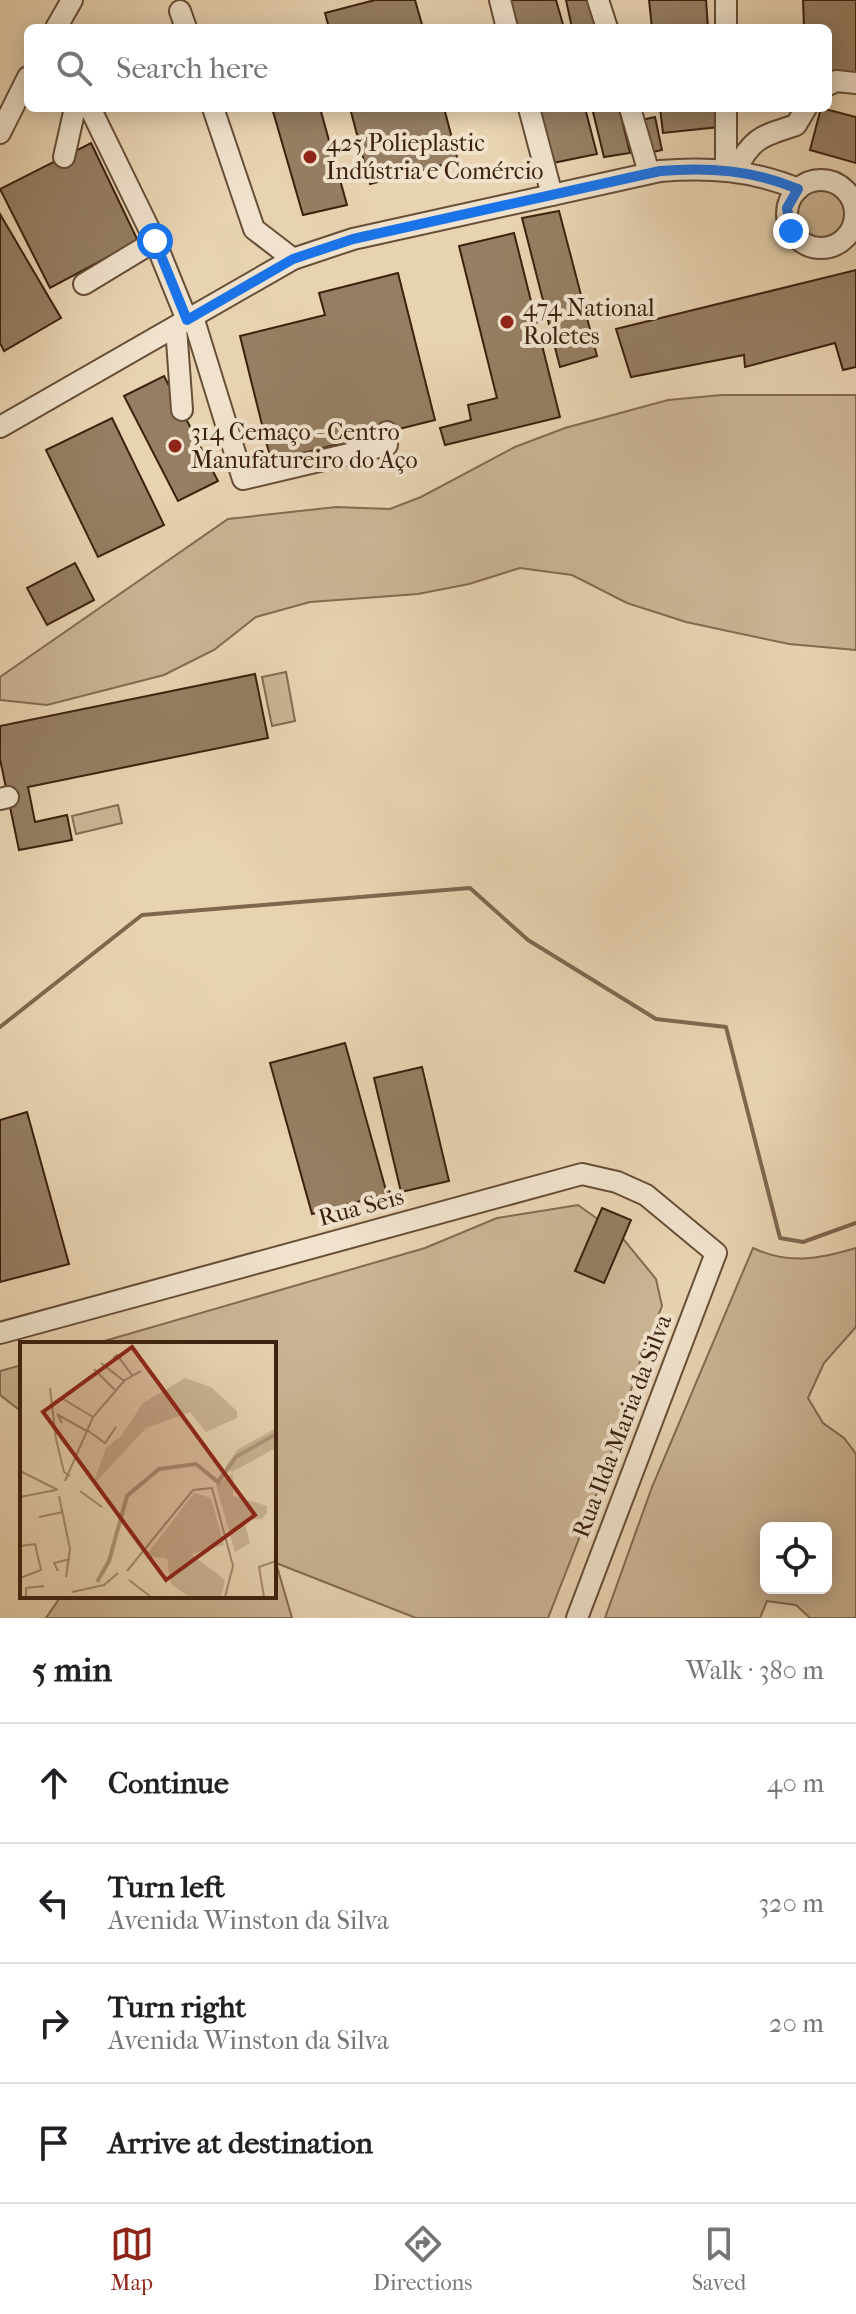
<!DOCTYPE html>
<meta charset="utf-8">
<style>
:root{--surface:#fff;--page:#f6f6f6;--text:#202124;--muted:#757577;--line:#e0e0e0;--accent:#8f2418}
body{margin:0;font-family:"IM FELL French Canon",serif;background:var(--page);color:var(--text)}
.controls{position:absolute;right:24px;bottom:24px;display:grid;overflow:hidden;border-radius:12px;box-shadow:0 4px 20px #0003}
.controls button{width:72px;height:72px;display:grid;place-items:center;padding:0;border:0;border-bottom:2px solid var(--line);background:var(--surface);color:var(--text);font:40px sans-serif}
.stop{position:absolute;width:24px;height:24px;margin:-18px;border:6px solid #1a73e8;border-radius:50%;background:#fff}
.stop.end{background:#1a73e8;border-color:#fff;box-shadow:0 2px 8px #0008}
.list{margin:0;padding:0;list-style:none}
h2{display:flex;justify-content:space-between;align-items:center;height:104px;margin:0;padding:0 32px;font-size:34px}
h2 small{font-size:26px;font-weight:400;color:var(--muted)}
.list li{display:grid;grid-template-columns:52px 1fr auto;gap:24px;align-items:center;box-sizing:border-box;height:120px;padding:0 32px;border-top:2px solid var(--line)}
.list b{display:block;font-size:30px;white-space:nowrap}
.list p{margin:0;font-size:26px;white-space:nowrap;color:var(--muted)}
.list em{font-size:26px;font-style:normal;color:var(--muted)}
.icon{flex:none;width:44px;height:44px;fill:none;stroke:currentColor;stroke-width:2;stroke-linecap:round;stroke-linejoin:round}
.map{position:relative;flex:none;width:856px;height:1618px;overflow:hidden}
.search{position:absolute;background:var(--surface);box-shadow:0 4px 20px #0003;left:24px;right:24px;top:24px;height:88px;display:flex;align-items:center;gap:20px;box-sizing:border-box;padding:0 28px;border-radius:12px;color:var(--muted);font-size:30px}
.sheet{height:584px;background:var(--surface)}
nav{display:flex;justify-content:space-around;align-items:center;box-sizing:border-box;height:112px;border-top:2px solid var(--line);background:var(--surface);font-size:22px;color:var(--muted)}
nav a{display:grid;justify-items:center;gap:4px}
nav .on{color:var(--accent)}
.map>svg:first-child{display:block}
</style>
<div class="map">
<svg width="856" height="1618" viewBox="0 0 856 1618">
<rect width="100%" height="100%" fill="#e8d3b1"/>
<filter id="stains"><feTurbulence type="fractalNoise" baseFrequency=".0025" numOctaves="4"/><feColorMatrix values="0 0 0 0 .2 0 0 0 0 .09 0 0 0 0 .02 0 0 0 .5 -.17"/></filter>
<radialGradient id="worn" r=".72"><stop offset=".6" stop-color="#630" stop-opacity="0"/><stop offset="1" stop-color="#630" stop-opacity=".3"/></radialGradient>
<g fill="#cbb595" stroke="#836b52" stroke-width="2" fill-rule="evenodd">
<circle cx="821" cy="214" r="27"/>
<polygon points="722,395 856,395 856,650 789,644 686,622 627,603 572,575 520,568 469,584 418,594 310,602 256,617 214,650 164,675 47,705 0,700 0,677 228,519 336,507 390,509 421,497 515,447 565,428 668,400"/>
<polygon points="286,672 295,721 272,726 262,677"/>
<polygon points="118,805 122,823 76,834 72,816"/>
<polygon points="578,1205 620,1235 656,1279 662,1306 640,1362 605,1472 548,1618 416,1618 276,1563 292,1618 46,1618 61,1596 274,1596 274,1344 94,1344 425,1248 497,1218"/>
<path d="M753,1248C789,1265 819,1259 856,1248V1327L824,1363L808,1398L823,1423L844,1438L856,1454V1618H810L796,1605L767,1601L760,1618H605L652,1487ZM766,1528H826V1588H766Z"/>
<polygon points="22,1365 22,1412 0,1395 0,1371"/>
</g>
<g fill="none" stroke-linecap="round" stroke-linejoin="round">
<polyline stroke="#7f674f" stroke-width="4" points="0,1027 142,915 470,888 528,940 656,1019 726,1027 780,1238 803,1242 856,1223"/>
</g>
<g fill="#957e63" stroke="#3b210e" stroke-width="2">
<polygon points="375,0 415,0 423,28 329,28 325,13"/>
<polygon points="509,0 556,0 564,28 516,28"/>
<polygon points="566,0 592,0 599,28 572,28"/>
<polygon points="649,0 706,0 708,28 652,28"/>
<polygon points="803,0 856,0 856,73 836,74 828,104 831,73 828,28 804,28"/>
<polygon points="272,108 320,108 347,205 303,215"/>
<polygon points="350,108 444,108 458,161 370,184"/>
<polygon points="535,108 585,108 597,154 548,164"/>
<polygon points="592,108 619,108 630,153 604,157"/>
<polygon points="660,108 717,108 719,127 663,133"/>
<polygon points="821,108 856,117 856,163 810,150"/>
<polygon points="655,117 662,150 648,153 641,120"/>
<polygon points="91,143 138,241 50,288 0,189"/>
<polygon points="559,211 597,356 560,367 522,218"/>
<polygon points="0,214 61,318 4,351 0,343"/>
<polygon points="514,233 560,417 445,445 440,428 471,420 468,405 497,398 459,246"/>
<polygon points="856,270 856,367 843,370 835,343 745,367 744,355 631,377 616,329"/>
<polygon points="398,273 435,420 271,461 240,336 325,315 319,293"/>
<polygon points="164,376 218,481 178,501 124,396"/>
<polygon points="112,418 164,525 98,557 46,450"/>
<polygon points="75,563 94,600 47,625 27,588"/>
<polygon points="255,674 268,738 28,787 35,822 67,815 72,840 19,850 0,759 0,726"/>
<polygon points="345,1043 387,1194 312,1214 270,1063"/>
<polygon points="422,1067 449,1181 401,1192 374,1078"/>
<polygon points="27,1112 69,1264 0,1282 0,1120"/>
<polygon points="602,1208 631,1220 604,1283 575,1271"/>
</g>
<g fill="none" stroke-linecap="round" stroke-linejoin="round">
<defs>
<g id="minor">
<polyline points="500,0 507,28"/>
<polyline points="598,0 607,28"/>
<polyline points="726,0 726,28"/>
<polyline points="180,11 186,28"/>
<polyline points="56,28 72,0"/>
<polyline points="828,85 836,81 856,83"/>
<polyline points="90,108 155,241 187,320"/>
<polyline points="213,108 254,229 293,259"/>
<polyline points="529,108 552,195"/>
<polyline points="630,108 649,173"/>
<polyline points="726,108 726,170"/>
<polyline points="0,133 28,77"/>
<polyline points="64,157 75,108"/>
<path d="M735,171C752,138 761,136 796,125L806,108"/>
<circle cx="821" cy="214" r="34"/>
<polyline points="84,284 155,241"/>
<polyline points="193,317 243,479 387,445 387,432"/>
<polyline points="176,327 182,410"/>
<path d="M0,427L293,259L353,239L660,171C708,167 753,170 798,189"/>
<polyline points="0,799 8,797"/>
<polyline points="0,1333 582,1174 617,1182 646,1195 716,1253 577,1618"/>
</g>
</defs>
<use href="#minor" stroke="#664e37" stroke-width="24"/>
<use href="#minor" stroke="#f0e2cc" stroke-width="20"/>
</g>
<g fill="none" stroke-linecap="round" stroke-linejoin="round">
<path stroke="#1a73e8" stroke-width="10" d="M155,241L187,320L293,259L353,239L660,171C708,167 753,170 798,189L787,208L791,231"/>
</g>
<g fill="#8f2418" stroke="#f0e2cc" stroke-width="3">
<circle cx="310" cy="157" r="8"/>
<circle cx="507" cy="322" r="8"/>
<circle cx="175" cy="446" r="8"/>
</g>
<g text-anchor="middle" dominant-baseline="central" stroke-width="8" stroke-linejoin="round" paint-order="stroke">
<g font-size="24" fill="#3b210e" stroke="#f0e2cc" text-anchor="start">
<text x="326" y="143">425 Polieplastic<tspan x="326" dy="28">Indústria e Comércio</tspan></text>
<text x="523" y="308">474 National<tspan x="523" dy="28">Roletes</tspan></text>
<text x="191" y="432">314 Cemaço - Centro<tspan x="191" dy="28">Manufatureiro do Aço</tspan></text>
</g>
<g font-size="24" fill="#3b210e" stroke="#f0e2cc">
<text transform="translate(361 1207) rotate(-15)">Rua Seis</text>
<text transform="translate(622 1426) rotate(-69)">Rua Ilda Maria da Silva</text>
</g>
</g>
<g transform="translate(20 1342)">
<rect width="256" height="256" fill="#e8d3b1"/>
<path d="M165,36L191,45L217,69V76L186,90L170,70L126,86L73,143L86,106L102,93L123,61ZM256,86V106L212,130L205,126L217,108ZM213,131V154L247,164V171L242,177L224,178L230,201L215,210L196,143ZM174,151L191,156L204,203L171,212L205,238L201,255H169L151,242L147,216L125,215Z" fill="#cbb595"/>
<path fill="none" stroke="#ad967a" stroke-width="4" d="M77,240L89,219L107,154L139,127L176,122L198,140L216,115L256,92"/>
<path fill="none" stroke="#a38c70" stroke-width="2" d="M93,16L97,13L112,33M81,21L104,39M74,27L95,48M30,46L36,97L44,130L50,134M43,57L73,75M42,81L38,73L67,89M67,88L85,101L96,85M0,129L38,148M45,139L73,75L105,38L121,29M60,149L82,165M39,154L50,207L46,235M0,155L36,148M19,175L43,170M0,204L15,202L21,228L0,236M38,229L34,221L50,217M107,229L173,148L192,146L213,224L205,255M109,238L131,255M52,250L84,243L98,231M6,255V246L24,244M244,255L239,225L256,219"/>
<path fill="#8f2418" fill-opacity="0.15" stroke="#8f2418" stroke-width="4" d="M112,5L235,173L146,238L23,70Z"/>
<rect width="256" height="256" fill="none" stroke="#3b210e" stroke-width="4"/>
</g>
<rect width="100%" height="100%" filter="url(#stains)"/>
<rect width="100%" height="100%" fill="url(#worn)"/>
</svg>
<div class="controls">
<button><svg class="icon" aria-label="locate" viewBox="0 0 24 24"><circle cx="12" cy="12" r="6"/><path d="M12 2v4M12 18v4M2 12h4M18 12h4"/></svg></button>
</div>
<div class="stop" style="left:155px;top:241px"></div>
<div class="stop end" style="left:791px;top:231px"></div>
<div class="search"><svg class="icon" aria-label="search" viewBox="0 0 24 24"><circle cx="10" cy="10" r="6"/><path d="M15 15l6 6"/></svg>Search here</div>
</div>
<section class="sheet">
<h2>5 min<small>Walk · 380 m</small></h2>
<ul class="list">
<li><svg class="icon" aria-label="ahead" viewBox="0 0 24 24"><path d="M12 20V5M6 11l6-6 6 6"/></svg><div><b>Continue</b></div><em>40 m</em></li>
<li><svg class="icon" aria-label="left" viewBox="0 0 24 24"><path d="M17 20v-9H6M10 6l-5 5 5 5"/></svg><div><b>Turn left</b><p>Avenida Winston da Silva</p></div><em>320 m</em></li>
<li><svg class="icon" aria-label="right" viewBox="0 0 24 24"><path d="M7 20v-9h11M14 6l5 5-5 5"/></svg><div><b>Turn right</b><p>Avenida Winston da Silva</p></div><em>20 m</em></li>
<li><svg class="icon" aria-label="arrive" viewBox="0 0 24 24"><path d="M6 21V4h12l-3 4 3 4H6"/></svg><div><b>Arrive at destination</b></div></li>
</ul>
</section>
<nav>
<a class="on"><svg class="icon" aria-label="map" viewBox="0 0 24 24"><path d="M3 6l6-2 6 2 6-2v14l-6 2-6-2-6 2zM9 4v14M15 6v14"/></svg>Map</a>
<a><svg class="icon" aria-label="directions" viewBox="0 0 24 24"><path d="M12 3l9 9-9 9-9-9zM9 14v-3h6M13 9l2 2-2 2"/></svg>Directions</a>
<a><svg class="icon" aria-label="saved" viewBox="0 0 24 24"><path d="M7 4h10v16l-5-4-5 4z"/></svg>Saved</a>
</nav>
